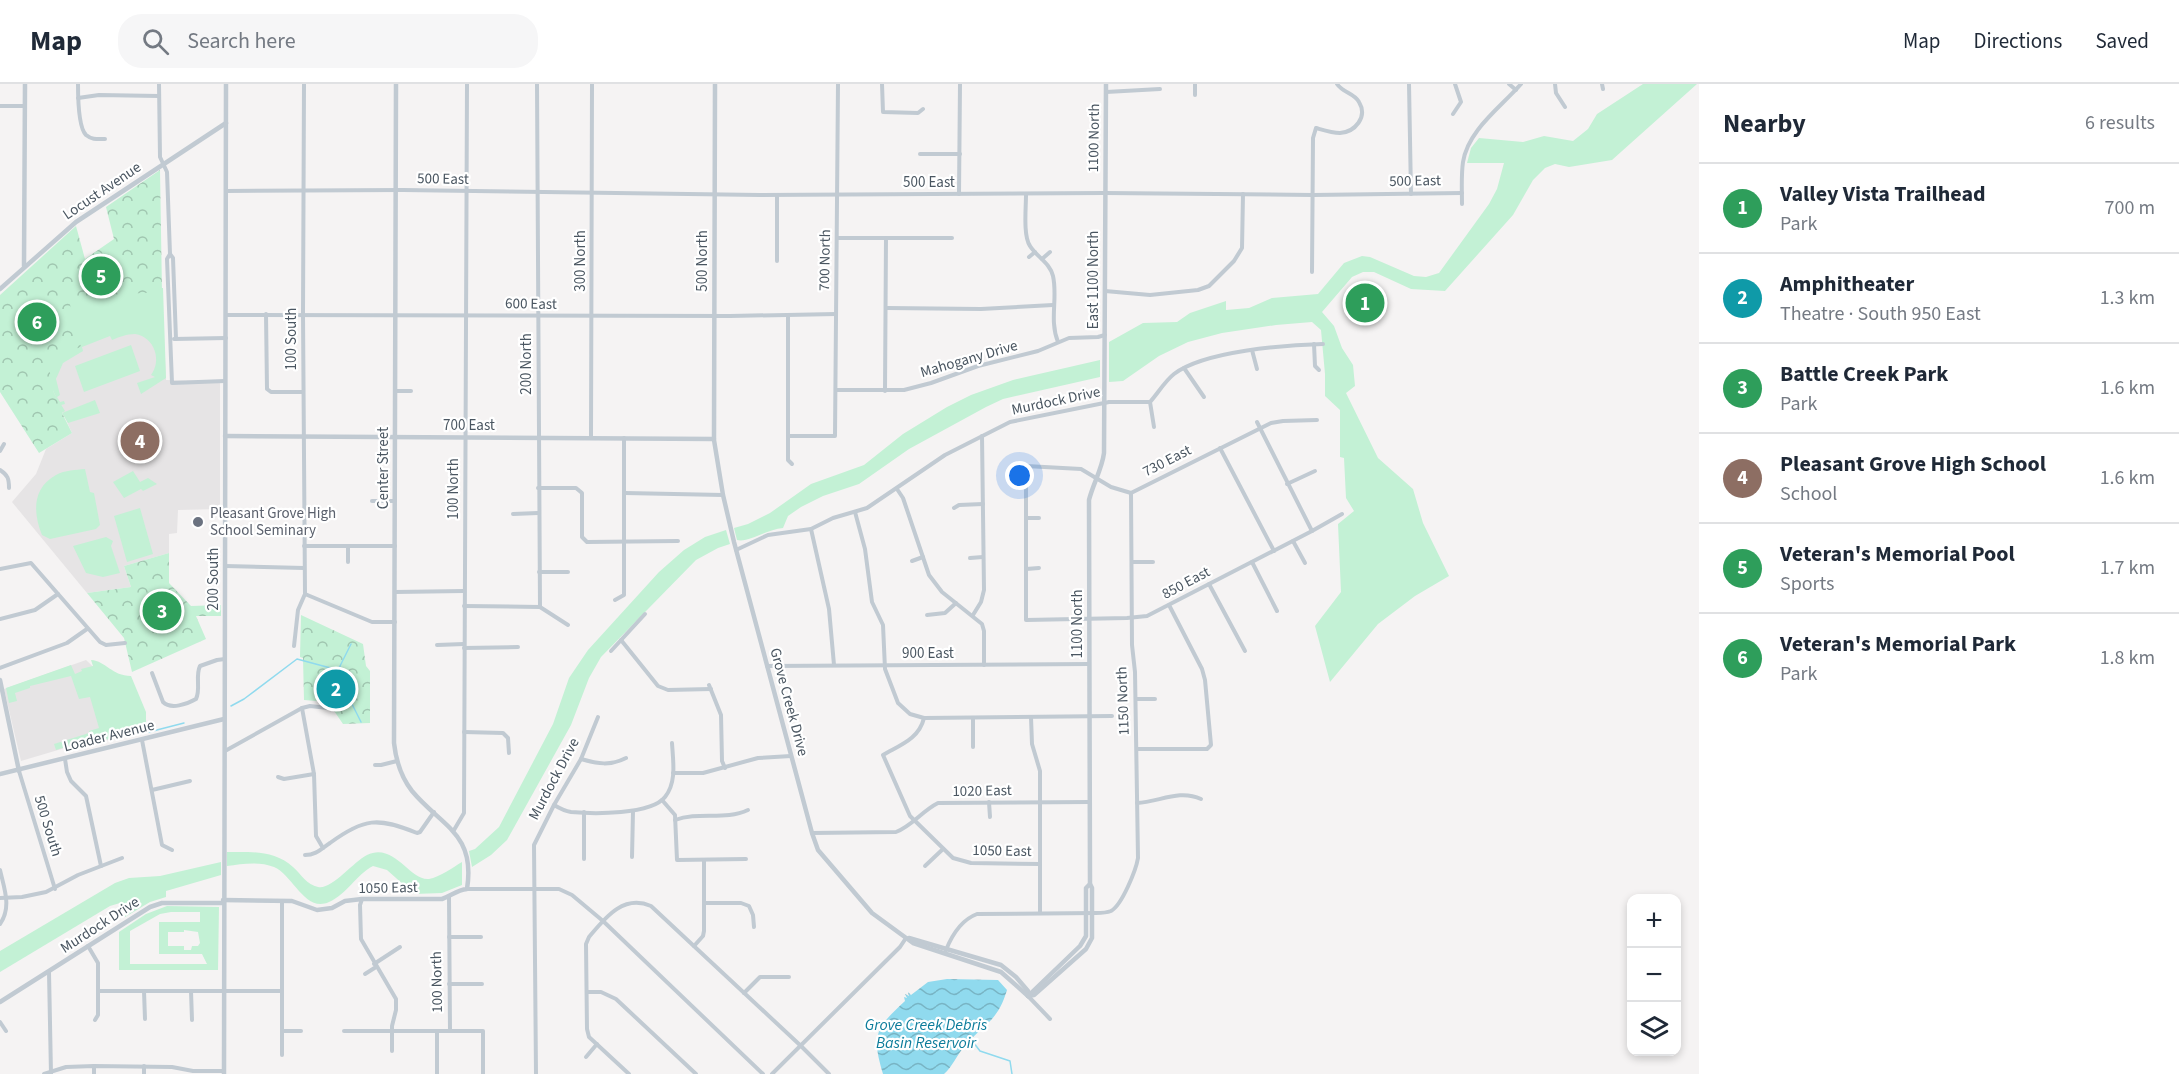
<!DOCTYPE html>
<meta charset="utf-8">
<style>
:root{--surface:#fff;--page:#f6f6f7;--text:#1f2937;--muted:#747a83;--line:#e0e1e3;--accent:#1a73e8}
body{margin:0;font-family:"Source Sans 3",sans-serif;background:var(--page);color:var(--text)}
.controls{position:absolute;right:18px;bottom:18px;display:grid;overflow:hidden;border-radius:12px;box-shadow:0 3px 9px #0003}
.controls button{width:54px;height:54px;display:grid;place-items:center;padding:0;border:0;border-bottom:2px solid var(--line);background:var(--surface);color:var(--text);font:30px sans-serif}
.you{position:absolute;left:1020px;top:392px;width:21px;height:21px;margin:-15px;border:4px solid #fff;border-radius:50%;background:#1a73e8;box-shadow:0 0 0 9px #1a73e833}
.badge{display:grid;place-items:center;width:39px;height:39px;border-radius:50%;background:var(--accent);color:#fff;font-size:20px;font-weight:700}
.pin{position:absolute;translate:-50% -50%;border:3px solid #fff;box-shadow:0 2px 6px #0006}
.list{margin:0;padding:0;list-style:none}
h2{display:flex;justify-content:space-between;align-items:center;height:78px;margin:0;padding:0 24px;font-size:26px}
h2 small{font-size:20px;font-weight:400;color:var(--muted)}
.list li{display:grid;grid-template-columns:39px 1fr auto;gap:18px;align-items:center;box-sizing:border-box;height:90px;padding:0 24px;border-top:2px solid var(--line)}
.list b{display:block;font-size:22px;white-space:nowrap}
.list p{margin:0;font-size:20px;white-space:nowrap;color:var(--muted)}
.list em{font-size:20px;font-style:normal;color:var(--muted)}
.icon{flex:none;width:33px;height:33px;fill:none;stroke:currentColor;stroke-width:2;stroke-linecap:round;stroke-linejoin:round}
.map{position:relative;flex:none;width:1699px;height:990px;overflow:hidden}
header{display:flex;align-items:center;gap:36px;box-sizing:border-box;height:84px;padding:0 30px;background:var(--surface);border-bottom:2px solid var(--line)}
header strong{font-size:28px}
nav{display:flex;gap:33px;margin-inline-start:auto;font-size:21px}
.search{width:420px;height:54px;background:var(--page);display:flex;align-items:center;gap:15px;box-sizing:border-box;padding:0 21px;border-radius:24px;color:var(--muted);font-size:22px}
main{display:flex}
aside{flex:1;background:var(--surface)}
.map>svg:first-child{display:block}
</style>
<header>
<strong>Map</strong>
<div class="search"><svg class="icon" aria-label="search" viewBox="0 0 24 24"><circle cx="10" cy="10" r="6"/><path d="M15 15l6 6"/></svg>Search here</div>
<nav><a>Map</a><a>Directions</a><a>Saved</a></nav>
</header>
<main>
<div class="map">
<svg width="1699" height="990" viewBox="0 0 1699 990">
<defs>
<pattern id="park-crowns" width="20" height="18" patternUnits="userSpaceOnUse" patternTransform="scale(1.5)"><rect width="20" height="18" fill="#c3f1d5"/><path d="M2 6a3 3 0 1 1 6 0M12 15a3 3 0 1 1 6 0" fill="none" stroke="#a0c6b0"/></pattern>
<pattern id="water-waves" width="16" height="10" patternUnits="userSpaceOnUse" patternTransform="scale(1.5)"><rect width="16" height="10" fill="#90daee"/><path d="M0 5q4-4 8 0t8 0" fill="none" stroke="#78b4c4"/></pattern>
</defs>
<rect width="100%" height="100%" fill="#f5f3f3"/>
<g fill="#e6e4e5">
<polygon points="162,208 166,296 220,297 220,425 178,426 177,449 169,450 169,469 124,482 131,503 87,509 12,418 36,390 46,365 72,349 54,309 68,213"/>
<polygon points="86,576 145,632 145,648 112,656 85,658 21,677 4,605"/>
</g>
<g fill="#c3f1d5" fill-rule="evenodd">
<polygon points="1643,0 1697,0 1612,76 1569,83 1555,80 1545,84 1533,96 1513,131 1445,207 1411,205 1374,188 1363,188 1352,193 1322,228 1334,242 1342,264 1353,281 1355,302 1346,309 1378,374 1413,405 1423,439 1449,492 1415,512 1378,540 1330,598 1315,542 1341,508 1338,440 1354,427 1346,414 1344,374 1340,373 1340,326 1325,312 1325,290 1321,246 1312,238 1276,241 1222,249 1188,258 1159,272 1123,297 1109,298 1109,258 1143,239 1177,238 1190,229 1226,217 1226,226 1249,224 1272,214 1318,210 1344,179 1362,172 1370,173 1414,192 1426,193 1439,189 1489,120 1497,105 1504,79 1467,79 1471,64 1479,54 1523,58 1544,52 1573,57 1588,45 1597,30"/>
<path d="M12,202L163,204L166,294L141,310L137,299L155,293L151,291C162,277 155,253 135,250C127,250 119,253 112,256L110,252L82,263L83,267L63,279L56,295L60,311L57,313L60,318L64,317L65,320L61,321L54,309Z"/>
<polygon points="131,261 140,287 84,308 75,282"/>
<path d="M1100,276V293L1003,315L986,323L909,365L859,400L823,412L801,423L788,432L783,444C767,445 749,459 737,456L734,444L748,440L770,429L811,400L864,381L903,350L947,323L971,311L1013,296Z"/>
<polygon points="95,316 100,329 68,339 62,329"/>
<path d="M85,385L90,408L94,409L100,441L96,445L50,455L42,451C33,429 32,404 56,391C65,386 76,386 85,385Z"/>
<polygon points="133,387 140,398 148,394 157,400 143,407 141,405 124,414 113,398"/>
<polygon points="140,424 153,470 127,478 114,432"/>
<polygon points="726,446 730,460 718,464 696,476 601,573 589,594 571,641 507,756 491,771 472,783 469,767 475,765 499,743 553,640 569,594 588,566 659,488 684,466 705,453"/>
<polygon points="106,453 113,457 111,462 120,489 103,493 86,489 73,462"/>
<path d="M91,576C106,577 112,592 131,592L146,628V646L112,655L85,657L56,666L54,660L89,649V647L99,644L90,613L79,615L71,592L30,602V604L15,609L17,617L9,619L6,604L71,581L75,590L82,587L81,585L93,582Z"/>
<path d="M227,768C251,768 274,766 293,783C301,790 307,801 318,803C332,806 353,778 367,771C395,758 409,797 429,795C440,793 452,784 462,778V801L442,809L414,810L387,786L373,782C356,791 347,810 329,818C305,829 293,791 274,783C259,777 242,780 227,782Z"/>
<polygon points="221,778 221,791 166,807 166,813 150,818 125,833 120,819 110,822 0,888 0,867 115,799 129,794 160,792"/>
<path d="M167,822L219,823L218,886H119V848L146,830ZM171,828H200V838H159V870H202L207,880H130V847L160,830ZM184,846L198,848L200,859L198,862H192L191,866H184V862H168V848H184Z"/>
</g>
<g fill="url(#park-crowns)">
<polygon points="160,86 162,208 68,213 81,263 47,274 54,309 65,327 62,329 72,349 39,369 0,308 0,211 76,142 85,175 114,155 106,123"/>
<polygon points="169,469 169,499 191,522 221,521 221,532 196,532 206,555 132,588 124,554 87,509 131,503 124,482"/>
<polygon points="301,531 363,560 366,582 370,587 370,639 343,640 328,618 304,616 303,574 300,573"/>
</g>
<g fill="url(#water-waves)">
<polygon points="96,177 109,177 110,187 116,181 118,182 120,193 117,200 110,194 110,204 97,205"/>
<path d="M947,895L998,896L1007,906C997,939 984,939 964,963C956,972 953,982 944,990H883C871,950 876,944 905,917L904,913L907,914L905,910L909,912L908,908L911,911L928,898Z"/>
</g>
<g fill="none" stroke-linecap="round" stroke-linejoin="round">
<g stroke="#90daee" stroke-width="1.5">
<polyline points="340,583 349,614 361,638"/>
<polyline points="231,622 244,615 297,575 338,586 351,560"/>
<polyline points="149,648 184,639"/>
<polyline points="970,954 980,967 1010,977 1012,990"/>
</g>
<g stroke="#c1cad2" stroke-width="4">
<path d="M78,0C78,12 78,43 86,51C92,56 98,55 105,55"/>
<polyline points="159,0 160,73 167,88 170,170 173,174 176,255"/>
<polyline points="537,0 540,523"/>
<polyline points="882,0 883,28 918,29 923,25"/>
<polyline points="1409,0 1411,110"/>
<polyline points="1509,0 1516,6"/>
<polyline points="1555,0 1556,9 1565,23"/>
<polyline points="1602,0 1603,5"/>
<polyline points="1106,8 1160,5"/>
<polyline points="1195,11 1195,0"/>
<polyline points="78,14 99,11 159,12"/>
<polyline points="0,22 25,22"/>
<polyline points="1453,30 1461,18 1455,0"/>
<polyline points="920,70 960,70"/>
<polyline points="226,107 403,106 760,111 1105,109 1313,111 1462,109"/>
<polyline points="959,110 960,0"/>
<path d="M1026,111C1026,124 1023,152 1030,162C1037,173 1050,179 1053,192C1058,214 1049,236 1058,258"/>
<path d="M1462,120C1462,107 1461,92 1463,78C1468,46 1501,23 1521,0"/>
<polyline points="838,154 952,154"/>
<polyline points="170,170 167,175 172,299 225,297"/>
<polyline points="1029,173 1035,168"/>
<polyline points="1042,175 1050,168"/>
<polyline points="777,177 777,111"/>
<path d="M1312,188L1313,54L1316,44C1323,46 1332,49 1340,49C1355,48 1368,33 1359,18C1354,9 1343,9 1337,0"/>
<polyline points="1105,207 1150,211 1198,206 1209,202 1234,177 1242,164 1243,110"/>
<polyline points="887,224 981,225 1053,221"/>
<polyline points="266,230 267,305 271,308 303,308"/>
<polyline points="226,231 730,232 836,230"/>
<polyline points="788,231 788,376 792,380"/>
<polyline points="174,255 226,254"/>
<polyline points="1314,260 1315,282 1319,286"/>
<polyline points="1252,266 1257,285"/>
<polyline points="1184,284 1204,313"/>
<polyline points="836,306 904,306 931,299 978,282 1038,267 1069,254 1098,253 1105,251"/>
<polyline points="395,307 411,307"/>
<polyline points="885,307 886,154"/>
<polyline points="1150,318 1154,343"/>
<polyline points="1317,336 1283,337 1271,339 1131,409 1111,403 1081,385 1026,382 1026,536 1127,534 1147,532 1312,447 1342,430"/>
<polyline points="1257,338 1312,447"/>
<polyline points="788,352 835,352 838,0"/>
<polyline points="591,354 592,0"/>
<polyline points="1220,364 1274,467"/>
<polyline points="0,367 4,360"/>
<path d="M0,386C8,391 9,395 9,404"/>
<polyline points="1287,400 1315,387"/>
<polyline points="538,404 576,404 582,409 582,453 587,458 678,457"/>
<polyline points="897,405 903,414 929,491 942,508 982,540 984,547 984,581"/>
<polyline points="625,409 723,411"/>
<polyline points="372,417 395,417"/>
<polyline points="954,424 959,421 983,420"/>
<polyline points="855,428 865,465 872,518 883,541 885,585 898,619 910,630 924,634 1112,632"/>
<polyline points="513,430 538,429"/>
<polyline points="1026,434 1039,434"/>
<polyline points="811,445 829,525 834,581"/>
<polyline points="1293,457 1305,479"/>
<polyline points="304,462 395,462"/>
<polyline points="348,462 348,478"/>
<path d="M736,466L768,451L811,445L833,434L867,424L945,371L1010,338L1109,318H1150C1158,309 1165,297 1174,290C1204,267 1285,261 1323,260"/>
<polyline points="970,474 983,473"/>
<polyline points="912,477 923,473"/>
<polyline points="1132,478 1153,478"/>
<polyline points="1252,478 1277,527"/>
<polyline points="225,482 304,484"/>
<polyline points="0,485 31,479 100,558 106,561 125,559"/>
<polyline points="1026,485 1039,484"/>
<polyline points="539,488 568,488"/>
<polyline points="1209,500 1245,567"/>
<polyline points="395,508 464,507"/>
<polyline points="305,510 372,538 395,538"/>
<polyline points="615,516 624,511 624,354"/>
<polyline points="464,522 540,523 568,541"/>
<polyline points="927,531 945,529 956,519"/>
<polyline points="973,531 981,518 984,506 982,352"/>
<polyline points="0,535 35,526 58,510"/>
<polyline points="621,556 658,602 668,606 711,605"/>
<polyline points="437,561 464,560"/>
<polyline points="294,562 298,526 305,510 303,230 304,0"/>
<polyline points="464,564 518,563"/>
<polyline points="611,567 645,530"/>
<polyline points="767,582 1089,580"/>
<polyline points="0,584 67,559 87,545"/>
<path d="M152,589L163,618C171,626 187,620 196,615C201,605 195,592 200,582L217,576L225,575"/>
<polyline points="709,601 721,631 722,677 725,684"/>
<polyline points="1136,615 1155,615"/>
<polyline points="302,624 314,690 316,752 323,764"/>
<polyline points="1031,633 1032,660 1040,687 1040,829"/>
<path d="M924,634C919,655 900,661 883,671L910,732L953,774L971,779L1040,780"/>
<polyline points="973,634 973,663"/>
<polyline points="464,648 503,649 508,654 509,669"/>
<polyline points="142,656 162,761 172,766"/>
<polyline points="1137,665 1207,665 1211,661 1205,596 1202,585 1169,521"/>
<polyline points="225,667 302,624 310,622 328,624"/>
<polyline points="65,675 67,688 71,697 86,712 101,782"/>
<path d="M581,675C598,680 610,682 626,674"/>
<polyline points="375,681 381,681 397,677"/>
<polyline points="19,687 55,805"/>
<polyline points="673,689 703,689 758,674 791,672"/>
<polyline points="278,693 284,695 314,690"/>
<polyline points="152,706 190,697"/>
<polyline points="662,716 675,731 677,776 746,775"/>
<polyline points="989,718 990,733"/>
<path d="M1137,719C1159,718 1179,705 1201,715"/>
<path d="M554,721C559,724 565,727 571,728C593,730 651,731 665,713C677,698 673,677 672,659"/>
<polyline points="584,728 584,775"/>
<path d="M675,736C699,727 725,737 748,726"/>
<polyline points="454,746 464,729 467,0"/>
<path d="M812,749L896,748C912,742 922,727 938,719L1090,718"/>
<path d="M305,771C316,771 321,765 330,759C364,734 378,733 417,749L420,748L434,728"/>
<polyline points="632,773 633,727"/>
<polyline points="925,782 943,765"/>
<path d="M0,786C4,804 12,823 0,840"/>
<polyline points="467,805 559,805 572,811 603,837 763,990"/>
<polyline points="449,813 450,947"/>
<polyline points="0,814 22,813 46,808 78,791 122,774"/>
<polyline points="362,815 360,821 361,855 396,915 396,926 392,942 392,967"/>
<polyline points="282,817 282,971"/>
<polyline points="704,819 741,819 749,822 753,831 754,843"/>
<polyline points="449,853 481,853"/>
<polyline points="88,862 98,879 98,931 95,936"/>
<polyline points="694,862 703,852 704,847 704,776"/>
<path d="M946,866C952,851 961,836 977,830L1096,829C1101,829 1106,829 1111,827C1122,821 1136,786 1138,774L1135,588L1132,561L1131,409"/>
<polyline points="374,880 400,863"/>
<polyline points="49,888 51,990"/>
<polyline points="365,890 376,883"/>
<polyline points="449,900 482,900"/>
<polyline points="98,907 282,907"/>
<polyline points="144,907 145,935"/>
<polyline points="191,907 192,936"/>
<polyline points="587,908 601,908 616,915 696,990"/>
<polyline points="744,909 760,893 789,893"/>
<polyline points="1028,912 1050,935"/>
<polyline points="0,938 6,947"/>
<polyline points="282,947 301,947"/>
<polyline points="344,947 483,947 483,990"/>
<polyline points="437,947 437,990"/>
<polyline points="586,973 597,960"/>
<polyline points="94,982 94,990"/>
<polyline points="144,982 144,990"/>
<polyline points="44,990 66,983 94,982 172,983 193,987 224,987"/>
<polyline points="536,990 534,761 554,721 581,675 598,633"/>
<path d="M629,990L589,953L587,945L586,860L589,853C605,834 623,810 651,822L801,962L829,990"/>
<polyline points="772,990 900,863 906,854"/>
</g>
<g stroke="#c1cad2" stroke-width="4.5">
<polyline points="715,0 714,356 723,411 734,458 812,749 818,766 872,829 913,859 1001,888 1028,912"/>
<polyline points="24,182 25,0"/>
<polyline points="0,205 76,138 226,39"/>
<polyline points="225,352 714,355"/>
<polyline points="0,596 19,687"/>
<polyline points="0,690 224,635"/>
<path d="M223,816L292,817L317,826L332,824L345,817L362,815H442C451,812 457,806 467,805C476,749 441,742 412,707C401,693 396,677 394,659L396,0"/>
<polyline points="909,854 1001,881 1016,893 1028,907 1028,912"/>
<path d="M1028,912L1034,911L1086,865L1092,854V804L1090,800L1089,416C1093,400 1102,385 1104,369L1106,0"/>
<polyline points="1028,912 1080,862 1086,852 1086,804 1090,800"/>
<polyline points="0,918 150,823 162,819 223,819"/>
<polyline points="224,990 226,0"/>
</g>
</g>
<circle fill="#6b7280" stroke="#fff" stroke-width="2" cx="198" cy="438" r="6"/>
<g text-anchor="middle" dominant-baseline="central" stroke-width="4.5" stroke-linejoin="round" paint-order="stroke">
<g font-size="15" fill="#4a5661" stroke="#fff">
<text transform="translate(1094 54) rotate(-89)">1100 North</text>
<text transform="translate(443 95) rotate(1)">500 East</text>
<text transform="translate(1415 97) rotate(-1)">500 East</text>
<text x="929" y="98">500 East</text>
<text transform="translate(102 107) rotate(-34)">Locust Avenue</text>
<text transform="translate(825 176) rotate(-89)">700 North</text>
<text transform="translate(580 177) rotate(-90)">300 North</text>
<text transform="translate(702 177) rotate(-90)">500 North</text>
<text transform="translate(1093 196) rotate(-90)">East 1100 North</text>
<text transform="translate(531 220) rotate(1)">600 East</text>
<text transform="translate(291 255) rotate(-90)">100 South</text>
<text transform="translate(969 275) rotate(-16)">Mahogany Drive</text>
<text transform="translate(526 280) rotate(-90)">200 North</text>
<text transform="translate(1056 317) rotate(-12)">Murdock Drive</text>
<text x="469" y="341">700 East</text>
<text transform="translate(1167 377) rotate(-27)">730 East</text>
<text transform="translate(383 384) rotate(-90)">Center Street</text>
<text transform="translate(453 405) rotate(-90)">100 North</text>
<text transform="translate(213 495) rotate(-90)">200 South</text>
<text transform="translate(1186 499) rotate(-28)">850 East</text>
<text transform="translate(1077 540) rotate(-90)">1100 North</text>
<text x="928" y="569">900 East</text>
<text transform="translate(1123 617) rotate(-92)">1150 North</text>
<text transform="translate(789 618) rotate(75)">Grove Creek Drive</text>
<text transform="translate(109 652) rotate(-14)">Loader Avenue</text>
<text transform="translate(554 695) rotate(-62)">Murdock Drive</text>
<text transform="translate(982 707) rotate(-1)">1020 East</text>
<text transform="translate(48 742) rotate(73)">500 South</text>
<text transform="translate(1002 767) rotate(1)">1050 East</text>
<text transform="translate(388 804) rotate(-1)">1050 East</text>
<text transform="translate(100 841) rotate(-33)">Murdock Drive</text>
<text transform="translate(437 898) rotate(-91)">100 North</text>
</g>
<g font-size="15" fill="#5b616d" stroke="#fff" text-anchor="start">
<text x="210" y="429">Pleasant Grove High<tspan x="210" dy="17">School Seminary</tspan></text>
</g>
<g font-size="16" font-style="italic" fill="#0c7c9b" stroke="#fff">
<text x="926" y="941">Grove Creek Debris<tspan x="926" dy="18">Basin Reservoir</tspan></text>
</g>
</g>
</svg>
<div class="controls">
<button>+</button>
<button>−</button>
<button><svg class="icon" aria-label="layers" viewBox="0 0 24 24"><path d="M12 4l9 5-9 5-9-5zM3 14l9 5 9-5"/></svg></button>
</div>
<div class="you"></div>
<div class="pin badge" style="left:1365px;top:219px;background:#2e9e5b">1</div>
<div class="pin badge" style="left:336px;top:605px;background:#0f9aa8">2</div>
<div class="pin badge" style="left:162px;top:527px;background:#2e9e5b">3</div>
<div class="pin badge" style="left:140px;top:357px;background:#8d6e63">4</div>
<div class="pin badge" style="left:101px;top:192px;background:#2e9e5b">5</div>
<div class="pin badge" style="left:37px;top:238px;background:#2e9e5b">6</div>
</div>
<aside>
<h2>Nearby<small>6 results</small></h2>
<ul class="list">
<li><span class="badge" style="background:#2e9e5b">1</span><div><b>Valley Vista Trailhead</b><p>Park</p></div><em>700 m</em></li>
<li><span class="badge" style="background:#0f9aa8">2</span><div><b>Amphitheater</b><p>Theatre · South 950 East</p></div><em>1.3 km</em></li>
<li><span class="badge" style="background:#2e9e5b">3</span><div><b>Battle Creek Park</b><p>Park</p></div><em>1.6 km</em></li>
<li><span class="badge" style="background:#8d6e63">4</span><div><b>Pleasant Grove High School</b><p>School</p></div><em>1.6 km</em></li>
<li><span class="badge" style="background:#2e9e5b">5</span><div><b>Veteran's Memorial Pool</b><p>Sports</p></div><em>1.7 km</em></li>
<li><span class="badge" style="background:#2e9e5b">6</span><div><b>Veteran's Memorial Park</b><p>Park</p></div><em>1.8 km</em></li>
</ul>
</aside>
</main>
